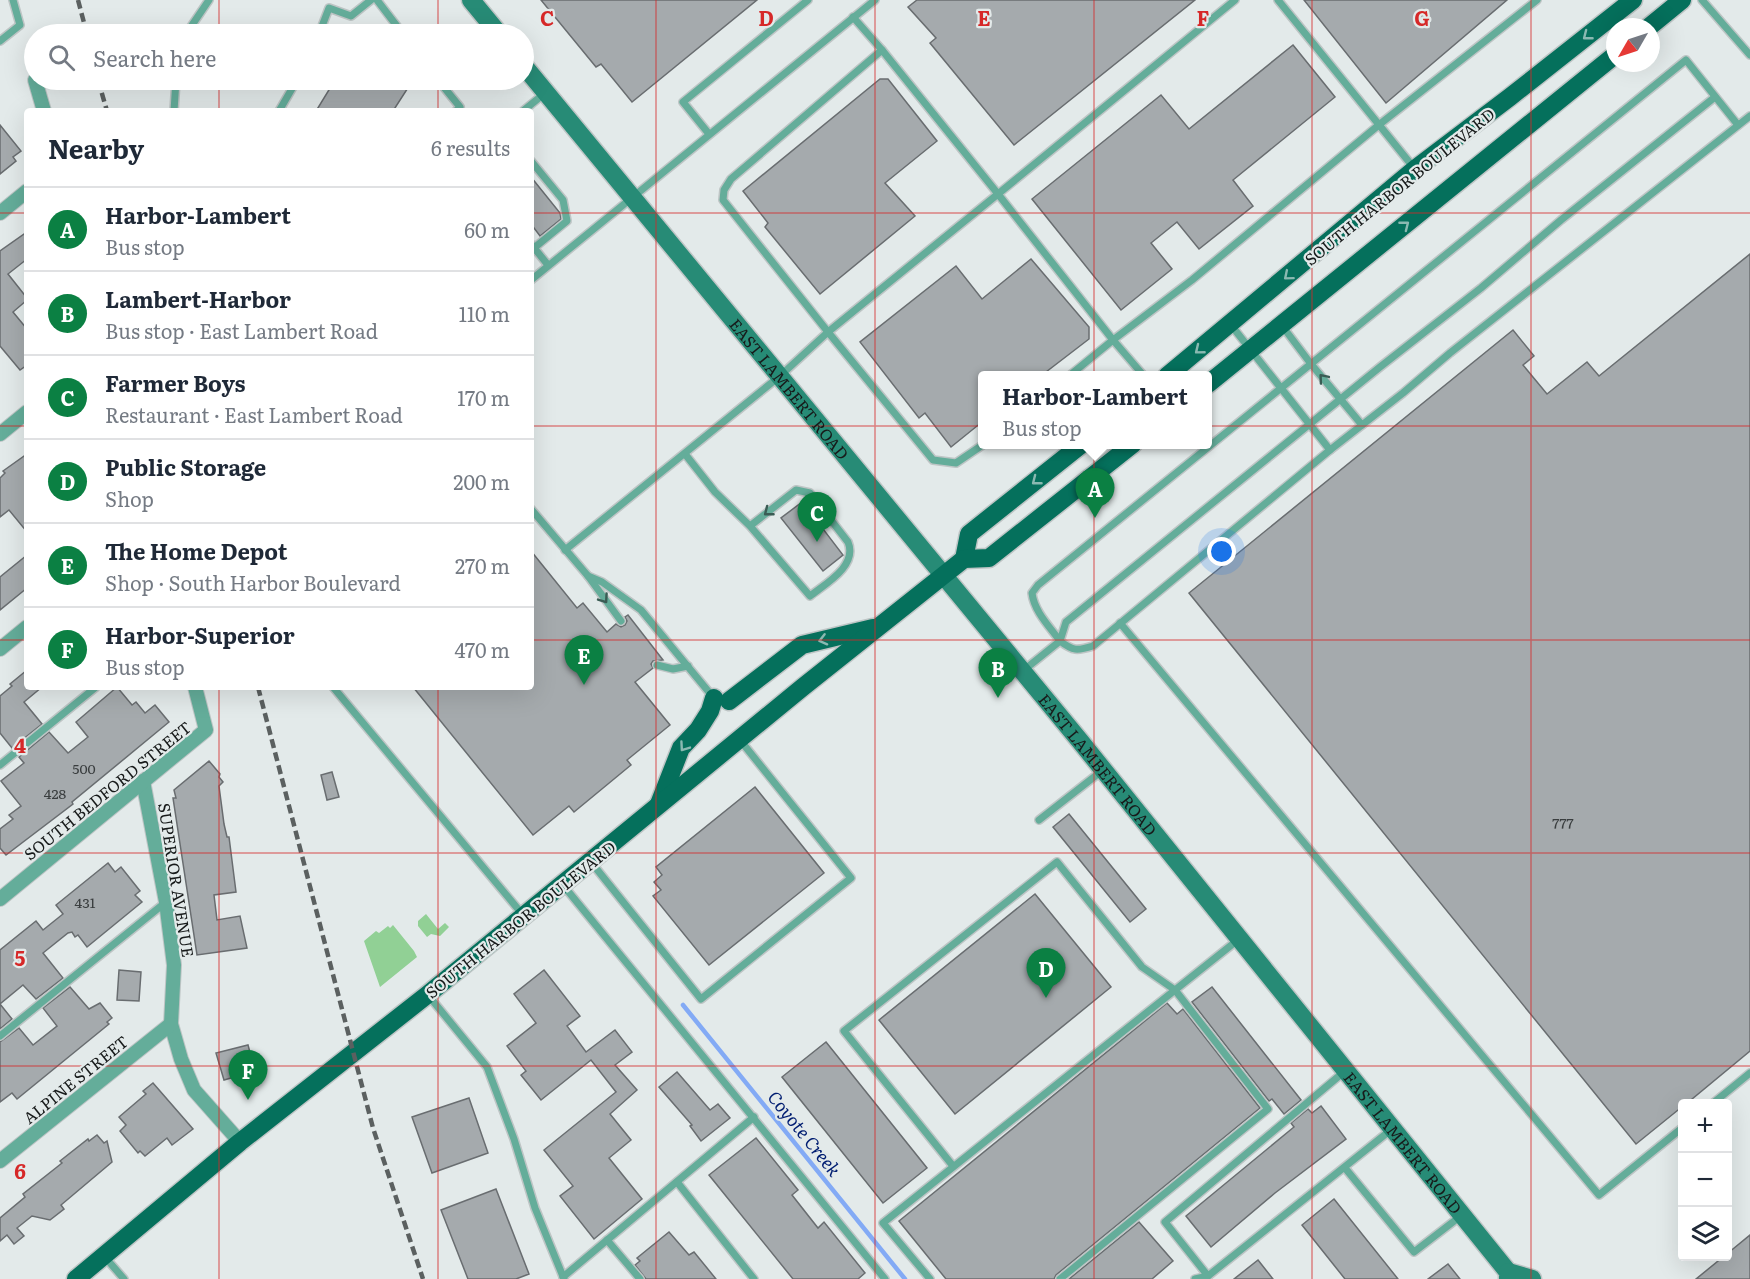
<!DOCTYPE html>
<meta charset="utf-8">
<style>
:root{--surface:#fff;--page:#f6f6f7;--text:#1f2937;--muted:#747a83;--line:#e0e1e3;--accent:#0b8043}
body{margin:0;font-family:Literata,serif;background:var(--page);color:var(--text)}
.controls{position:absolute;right:18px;bottom:18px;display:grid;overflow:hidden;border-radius:6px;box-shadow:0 6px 24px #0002}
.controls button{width:54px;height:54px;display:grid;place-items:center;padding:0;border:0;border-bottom:2px solid var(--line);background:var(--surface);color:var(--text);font:30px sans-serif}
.compass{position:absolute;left:1606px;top:18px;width:54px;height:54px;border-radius:50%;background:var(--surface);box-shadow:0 6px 24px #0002;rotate:231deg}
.you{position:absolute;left:1222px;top:552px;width:21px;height:21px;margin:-15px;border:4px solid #fff;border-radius:50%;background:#1a73e8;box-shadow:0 0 0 9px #1a73e833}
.badge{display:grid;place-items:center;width:39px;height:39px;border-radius:50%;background:var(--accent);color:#fff;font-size:20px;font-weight:700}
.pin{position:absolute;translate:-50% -50px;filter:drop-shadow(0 2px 3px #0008)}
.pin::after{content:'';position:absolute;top:32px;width:21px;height:18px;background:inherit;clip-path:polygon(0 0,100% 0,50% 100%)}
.popup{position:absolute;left:978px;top:371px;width:234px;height:78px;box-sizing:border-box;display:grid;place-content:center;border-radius:6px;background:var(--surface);filter:drop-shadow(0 2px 4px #0005);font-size:20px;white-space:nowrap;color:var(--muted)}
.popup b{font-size:22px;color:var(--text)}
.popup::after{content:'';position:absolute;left:50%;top:100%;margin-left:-12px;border:12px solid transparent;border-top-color:var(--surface)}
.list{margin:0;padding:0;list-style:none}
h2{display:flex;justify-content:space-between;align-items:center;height:78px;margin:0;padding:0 24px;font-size:26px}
h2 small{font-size:20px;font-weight:400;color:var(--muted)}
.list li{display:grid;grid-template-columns:39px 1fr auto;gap:18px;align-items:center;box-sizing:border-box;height:84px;padding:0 24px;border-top:2px solid var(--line)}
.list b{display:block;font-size:22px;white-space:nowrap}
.list p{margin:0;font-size:20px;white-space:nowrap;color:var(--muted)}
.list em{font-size:20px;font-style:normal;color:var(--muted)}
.icon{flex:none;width:33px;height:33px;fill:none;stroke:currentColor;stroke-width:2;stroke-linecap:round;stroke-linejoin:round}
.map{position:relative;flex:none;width:1750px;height:1279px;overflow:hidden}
.search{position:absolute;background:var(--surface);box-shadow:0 6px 24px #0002;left:24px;top:24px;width:510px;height:66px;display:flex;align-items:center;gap:15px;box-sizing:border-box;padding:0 21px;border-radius:33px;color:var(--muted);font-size:22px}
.panel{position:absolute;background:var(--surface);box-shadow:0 6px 24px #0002;left:24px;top:108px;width:510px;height:582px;border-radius:6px}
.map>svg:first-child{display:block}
</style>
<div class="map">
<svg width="1750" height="1279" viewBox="0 0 1750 1279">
<rect width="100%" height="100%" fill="#e3eaea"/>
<g fill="#91d095">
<polygon points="426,914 438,929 445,923 449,927 440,936 431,934 427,937 418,926 418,921"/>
<polygon points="393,925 414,951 417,957 380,987 364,941 376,931 379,933 388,926 390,928"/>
</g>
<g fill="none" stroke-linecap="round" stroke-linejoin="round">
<polyline stroke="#83aaf5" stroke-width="4.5" points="683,1005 905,1279"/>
</g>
<g fill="#a5aaad" stroke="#696d70" stroke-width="1.5">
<polygon points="541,0 757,0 632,102 601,64 596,67"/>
<polygon points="917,0 1195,0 1014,145 930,43 936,38 908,7"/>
<polygon points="1304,0 1507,0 1386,103"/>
<polygon points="1293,45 1335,97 1233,180 1253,206 1199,249 1177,222 1151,243 1172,269 1121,310 1032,199 1161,95 1189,129"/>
<polygon points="880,79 888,79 937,141 885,183 915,216 820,294 765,227 768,223 743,191"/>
<polygon points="335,80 413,80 393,111 316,111"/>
<polygon points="0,125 21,151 13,157 16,161 0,174"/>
<polygon points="531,177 560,213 561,219 540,236 531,224"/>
<polygon points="27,232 27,259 8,274 27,298 27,300 13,312 27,329 27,365 20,370 0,346 0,251"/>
<polygon points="1750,254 1750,1051 1686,1104 1683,1104 1683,1106 1636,1144 1189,593 1513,330 1534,356 1523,365 1547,394 1587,362 1599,376"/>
<polygon points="1031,259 1089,327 1089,339 1042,375 982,375 982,422 951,447 925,413 919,418 860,342 956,266 982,299"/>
<polygon points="27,454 27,532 9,510 0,517 0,478 5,473 3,471"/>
<polygon points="806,499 827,526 823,529 843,555 823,571 781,518"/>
<polygon points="531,551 577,608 583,603 607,632 616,624 621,627 625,625 627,621 625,617 628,615 663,660 653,661 651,664 653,668 635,682 670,725 627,760 631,765 574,812 569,806 533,835 413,687 531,687"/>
<polygon points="27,555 27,588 0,610 0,577"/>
<polygon points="27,670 27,687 42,687 24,702 42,724 12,748 0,733 0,696 12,686 10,684"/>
<polygon points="117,687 132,705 136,702 145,713 155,705 169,722 72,802 73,804 6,855 0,848 0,829 13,819 9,815 21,806 1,781 24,763 19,757 49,732 68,753 88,737 76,722"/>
<polygon points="209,761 220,774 219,777 223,782 219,786 224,824 227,837 229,837 236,892 214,895 217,920 240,916 247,948 197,955 173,798 176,798 174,790"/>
<polygon points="332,772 339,797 327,800 321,775"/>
<polygon points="755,787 824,873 709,965 653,896 661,890 654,882 662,875 656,867"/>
<polygon points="1069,814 1146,909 1130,922 1053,827"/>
<polygon points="108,863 115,872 121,867 140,891 135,895 142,902 87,947 78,935 75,937 72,932 68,933 43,953 63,978 36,999 23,985 0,1004 12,1019 0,1029 0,950 36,921 43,930 63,914 56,905"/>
<polygon points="1035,894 1111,987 955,1114 879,1020"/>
<polygon points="119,970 141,972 139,1001 117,1000"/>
<polygon points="544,970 580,1016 567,1026 586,1052 615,1030 632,1052 615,1065 637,1090 610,1114 631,1140 609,1158 642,1199 594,1239 560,1196 573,1186 544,1150 616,1092 591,1060 541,1100 521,1075 526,1071 507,1046 536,1023 514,994"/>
<polygon points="70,987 89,1009 100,1003 112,1018 107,1022 109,1024 17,1099 12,1093 0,1102 0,1042 19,1028 33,1045 57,1026 43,1008"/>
<polygon points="1212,987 1301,1100 1284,1114 1272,1099 1269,1101 1192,1002"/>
<polygon points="1167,1003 1177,1014 1183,1009 1260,1108 1056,1275 1054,1279 946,1279 899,1221"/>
<polygon points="826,1042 927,1168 883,1203 782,1077"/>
<polygon points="248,1045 255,1071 224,1080 216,1053"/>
<polygon points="677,1072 710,1110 718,1104 730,1118 701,1141 690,1126 692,1125 659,1087"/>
<polygon points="153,1083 193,1129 172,1145 167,1138 145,1156 140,1151 138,1153 120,1131 126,1125 119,1117 146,1094 143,1091"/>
<polygon points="469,1098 488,1153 432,1173 412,1117"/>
<polygon points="1321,1106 1346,1139 1275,1193 1211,1247 1186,1216 1294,1127 1291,1123 1308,1109 1312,1113"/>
<polygon points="97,1135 104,1143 107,1141 112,1162 61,1205 64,1209 50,1220 32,1216 17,1228 24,1236 14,1244 7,1235 0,1241 0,1218 25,1197 23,1194 57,1167 62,1163 60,1161 88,1139 89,1141"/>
<polygon points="756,1138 798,1190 792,1195 818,1228 824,1222 865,1273 858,1279 793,1279 709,1175"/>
<polygon points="496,1189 529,1274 516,1279 468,1279 441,1210"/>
<polygon points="1334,1199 1398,1279 1345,1279 1302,1225"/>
<polygon points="1139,1222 1173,1261 1152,1279 1069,1279"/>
<polygon points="669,1232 689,1255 694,1252 716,1279 646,1279 635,1265 640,1261 637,1258"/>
<polygon points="1750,1235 1750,1279 1696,1279 1723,1257 1728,1257 1728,1253"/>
<polygon points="1258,1260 1273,1279 1234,1279"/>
<polygon points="1448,1264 1460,1279 1428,1279"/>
</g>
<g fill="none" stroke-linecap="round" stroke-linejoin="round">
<defs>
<g id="lane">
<polyline points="377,0 403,34"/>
<polyline points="1235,0 998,194 882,50 731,179 724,190 723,200 828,332 998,194 1113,340 1192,280 1380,124 1537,0"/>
<polyline points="1278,0 1414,168"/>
<polyline points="1702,0 1750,55"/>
<polyline points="853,17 882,50"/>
<polyline points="186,34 209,0"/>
<polyline points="319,34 329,8 351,16 371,0"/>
<polyline points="0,41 20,25 13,0"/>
<polyline points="438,80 460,107 456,111"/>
<polyline points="174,111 176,80"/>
<polyline points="279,111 297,80"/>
<polyline points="523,111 545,93"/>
<polyline points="709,134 683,102 808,0"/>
<polyline points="531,161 563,200 567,221 534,248"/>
<polyline points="531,244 548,265"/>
<polyline points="531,280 875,0"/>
<polyline points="1231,325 1330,450"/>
<polyline points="1283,327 1311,364 1362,425"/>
<polyline points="1069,376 1113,340 1144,376"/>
<path d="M685,454L715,492L750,526L810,596C825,584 858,566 848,542L810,493L796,490L750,526"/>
<polyline points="531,509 588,576 602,582 641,610 713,697"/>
<polyline points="565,550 780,376 828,332 933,460 956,463 984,444"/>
<polyline points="588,576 621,621"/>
<polyline points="1120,623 1599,1195 1682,1128"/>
<path d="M1060,641C1049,626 1034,611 1032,593L1038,585L1686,60L1738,125"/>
<polyline points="1060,641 1066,622 1071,618 1380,367 1481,288 1561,220 1715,97"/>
<polyline points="657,665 673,669 688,666"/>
<path d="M1024,670L1060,641C1073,651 1077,651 1093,646L1330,450L1403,393L1450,353L1750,116"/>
<polyline points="333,687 523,915"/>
<polyline points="0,765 96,687"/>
<polyline points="1039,820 1103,770"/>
<polyline points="591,862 701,999 851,878 740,740"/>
<polyline points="563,885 885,1279"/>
<polyline points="428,995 487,1067 514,1139 535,1208 564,1279"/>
<polyline points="0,1036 166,902"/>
<polyline points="1712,1104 1750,1073"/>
<polyline points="953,1166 844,1031 1057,862 1142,967 1175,990 1268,1109 1060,1279"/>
<polyline points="1345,1168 1414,1252 1462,1215"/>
<polyline points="677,1182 754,1279"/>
<polyline points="607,1240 640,1279"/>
<polyline points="104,1256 124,1279"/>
<polyline points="1208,1276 1165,1222 1345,1071"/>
<polyline points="563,1277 754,1117"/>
<polyline points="930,1279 883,1223 1239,939"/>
<polyline points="1195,1279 1208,1276 1392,1129"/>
</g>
<g id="street">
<polyline points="35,80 44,111"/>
<polyline points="0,213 27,191"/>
<polyline points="0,434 27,412"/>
<polyline points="0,649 27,627"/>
<polyline points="143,781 166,902 174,965 171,1024 181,1059 194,1090 240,1142"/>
<polyline points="0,899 206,730 195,687"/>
<polyline points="0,1161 171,1024"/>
</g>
<g id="secondary">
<polyline points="471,0 499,34"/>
<path id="s1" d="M524,66L1080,741L1508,1272V1279"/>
<polyline points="1508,1272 1532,1279"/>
</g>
<g id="primary">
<polyline points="1649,27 1682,0"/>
<polyline points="1167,376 1415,169 1510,97 1633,0"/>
<polyline points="1208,384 1615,55"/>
<polyline points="964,559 969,534 1082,444"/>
<polyline points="729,701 802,645 873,628"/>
<polyline points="659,804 681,748 698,730 710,711 714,698"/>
<polyline points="76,1279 240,1142 427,995 803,687 964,559 989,558 1133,444"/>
</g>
</defs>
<use href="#lane" stroke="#bec5c5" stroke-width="10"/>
<use href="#street" stroke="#bec5c5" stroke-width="16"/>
<use href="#secondary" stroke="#bec5c5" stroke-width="21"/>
<use href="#primary" stroke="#bec5c5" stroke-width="21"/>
<use href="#lane" stroke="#64ad9a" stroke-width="7"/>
<use href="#street" stroke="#64ad9a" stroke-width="14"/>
<use href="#secondary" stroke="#278b76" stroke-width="18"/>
<use href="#primary" stroke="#05705c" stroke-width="18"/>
<g stroke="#5b6060" stroke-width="4.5" stroke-dasharray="9 4.5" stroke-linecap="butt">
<polyline points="78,0 87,34"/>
<polyline points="98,80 107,111"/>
<polyline points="258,687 373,1128 423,1279"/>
</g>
</g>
<defs><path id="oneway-chevron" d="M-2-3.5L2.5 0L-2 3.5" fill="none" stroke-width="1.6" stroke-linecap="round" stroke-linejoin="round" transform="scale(1.5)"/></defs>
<g stroke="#8ab9b1">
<use href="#oneway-chevron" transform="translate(1587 36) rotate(142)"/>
<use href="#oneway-chevron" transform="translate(1405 225) rotate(-38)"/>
<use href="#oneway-chevron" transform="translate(1288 276) rotate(140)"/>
<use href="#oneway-chevron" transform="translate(1199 350) rotate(141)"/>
<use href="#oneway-chevron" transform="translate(1036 481) rotate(142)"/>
<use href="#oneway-chevron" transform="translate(823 640) rotate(166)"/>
<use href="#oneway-chevron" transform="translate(684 747) rotate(125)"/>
</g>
<g stroke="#3a5c54">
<use href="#oneway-chevron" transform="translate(1323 378) rotate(-130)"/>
<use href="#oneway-chevron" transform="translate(768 512) rotate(142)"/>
<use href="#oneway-chevron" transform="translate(604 599) rotate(55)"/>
</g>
<path fill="none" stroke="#d62828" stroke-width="1.5" stroke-opacity="0.55" d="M219,0V34M438,0V34M656,0V1279M875,0V1279M1094,0V1279M1312,0V1279M1531,0V1279M219,80V111M438,80V111M0,213H27M531,213H1750M0,426H27M531,426H1750M0,640H27M531,640H1750M219,687V1279M438,687V1279M0,853H1750M0,1066H1750"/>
<g text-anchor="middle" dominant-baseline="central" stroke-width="4.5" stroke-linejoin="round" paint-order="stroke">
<g font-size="14" fill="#3a3e3f">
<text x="84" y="768">500</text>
<text x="55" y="793">428</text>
<text x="1563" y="822">777</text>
<text x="85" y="902">431</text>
</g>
<g font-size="16" fill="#171a1a" stroke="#e3eaea">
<text transform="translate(1399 186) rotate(-39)">SOUTH HARBOR BOULEVARD</text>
<text stroke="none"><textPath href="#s1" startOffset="418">EAST LAMBERT ROAD</textPath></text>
<text stroke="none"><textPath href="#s1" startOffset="904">EAST LAMBERT ROAD</textPath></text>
<text transform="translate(107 790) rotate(-39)">SOUTH BEDFORD STREET</text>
<text transform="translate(177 880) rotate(81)">SUPERIOR AVENUE</text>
<text transform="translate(520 919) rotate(-39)">SOUTH HARBOR BOULEVARD</text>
<text transform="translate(75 1079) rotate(-39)">ALPINE STREET</text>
<text stroke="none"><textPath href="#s1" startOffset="1390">EAST LAMBERT ROAD</textPath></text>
</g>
<g font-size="18" font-style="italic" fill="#001d71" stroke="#e3eaea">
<text transform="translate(805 1133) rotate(51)">Coyote Creek</text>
</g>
</g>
<g font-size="20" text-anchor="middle" font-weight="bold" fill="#d62828" stroke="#e3eaea" stroke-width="4.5" stroke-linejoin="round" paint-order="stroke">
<text x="547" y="26">C</text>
<text x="766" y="26">D</text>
<text x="984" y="26">E</text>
<text x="1203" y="26">F</text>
<text x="1422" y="26">G</text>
<text x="20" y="753">4</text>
<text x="20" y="966">5</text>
<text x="20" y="1179">6</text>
</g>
</svg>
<div class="controls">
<button>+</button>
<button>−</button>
<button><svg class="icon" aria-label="layers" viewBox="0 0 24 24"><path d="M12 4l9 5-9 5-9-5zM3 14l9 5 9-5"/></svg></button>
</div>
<svg class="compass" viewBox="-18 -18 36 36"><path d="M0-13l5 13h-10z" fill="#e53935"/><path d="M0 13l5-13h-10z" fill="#747a83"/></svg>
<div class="you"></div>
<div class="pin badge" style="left:1095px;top:518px">A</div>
<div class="popup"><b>Harbor-Lambert</b>Bus stop</div>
<div class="pin badge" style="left:998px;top:698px">B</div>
<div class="pin badge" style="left:817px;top:542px">C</div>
<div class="pin badge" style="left:1046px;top:998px">D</div>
<div class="pin badge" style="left:584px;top:685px">E</div>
<div class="pin badge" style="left:248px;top:1100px">F</div>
<div class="search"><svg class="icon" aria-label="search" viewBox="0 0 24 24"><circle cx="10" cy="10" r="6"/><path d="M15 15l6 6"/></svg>Search here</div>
<section class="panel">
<h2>Nearby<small>6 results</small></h2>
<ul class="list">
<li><span class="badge">A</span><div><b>Harbor-Lambert</b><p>Bus stop</p></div><em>60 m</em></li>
<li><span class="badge">B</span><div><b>Lambert-Harbor</b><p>Bus stop · East Lambert Road</p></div><em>110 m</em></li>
<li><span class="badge">C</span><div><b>Farmer Boys</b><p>Restaurant · East Lambert Road</p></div><em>170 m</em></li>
<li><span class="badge">D</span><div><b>Public Storage</b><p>Shop</p></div><em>200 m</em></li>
<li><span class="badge">E</span><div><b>The Home Depot</b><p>Shop · South Harbor Boulevard</p></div><em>270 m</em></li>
<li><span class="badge">F</span><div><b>Harbor-Superior</b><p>Bus stop</p></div><em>470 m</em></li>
</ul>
</section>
</div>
